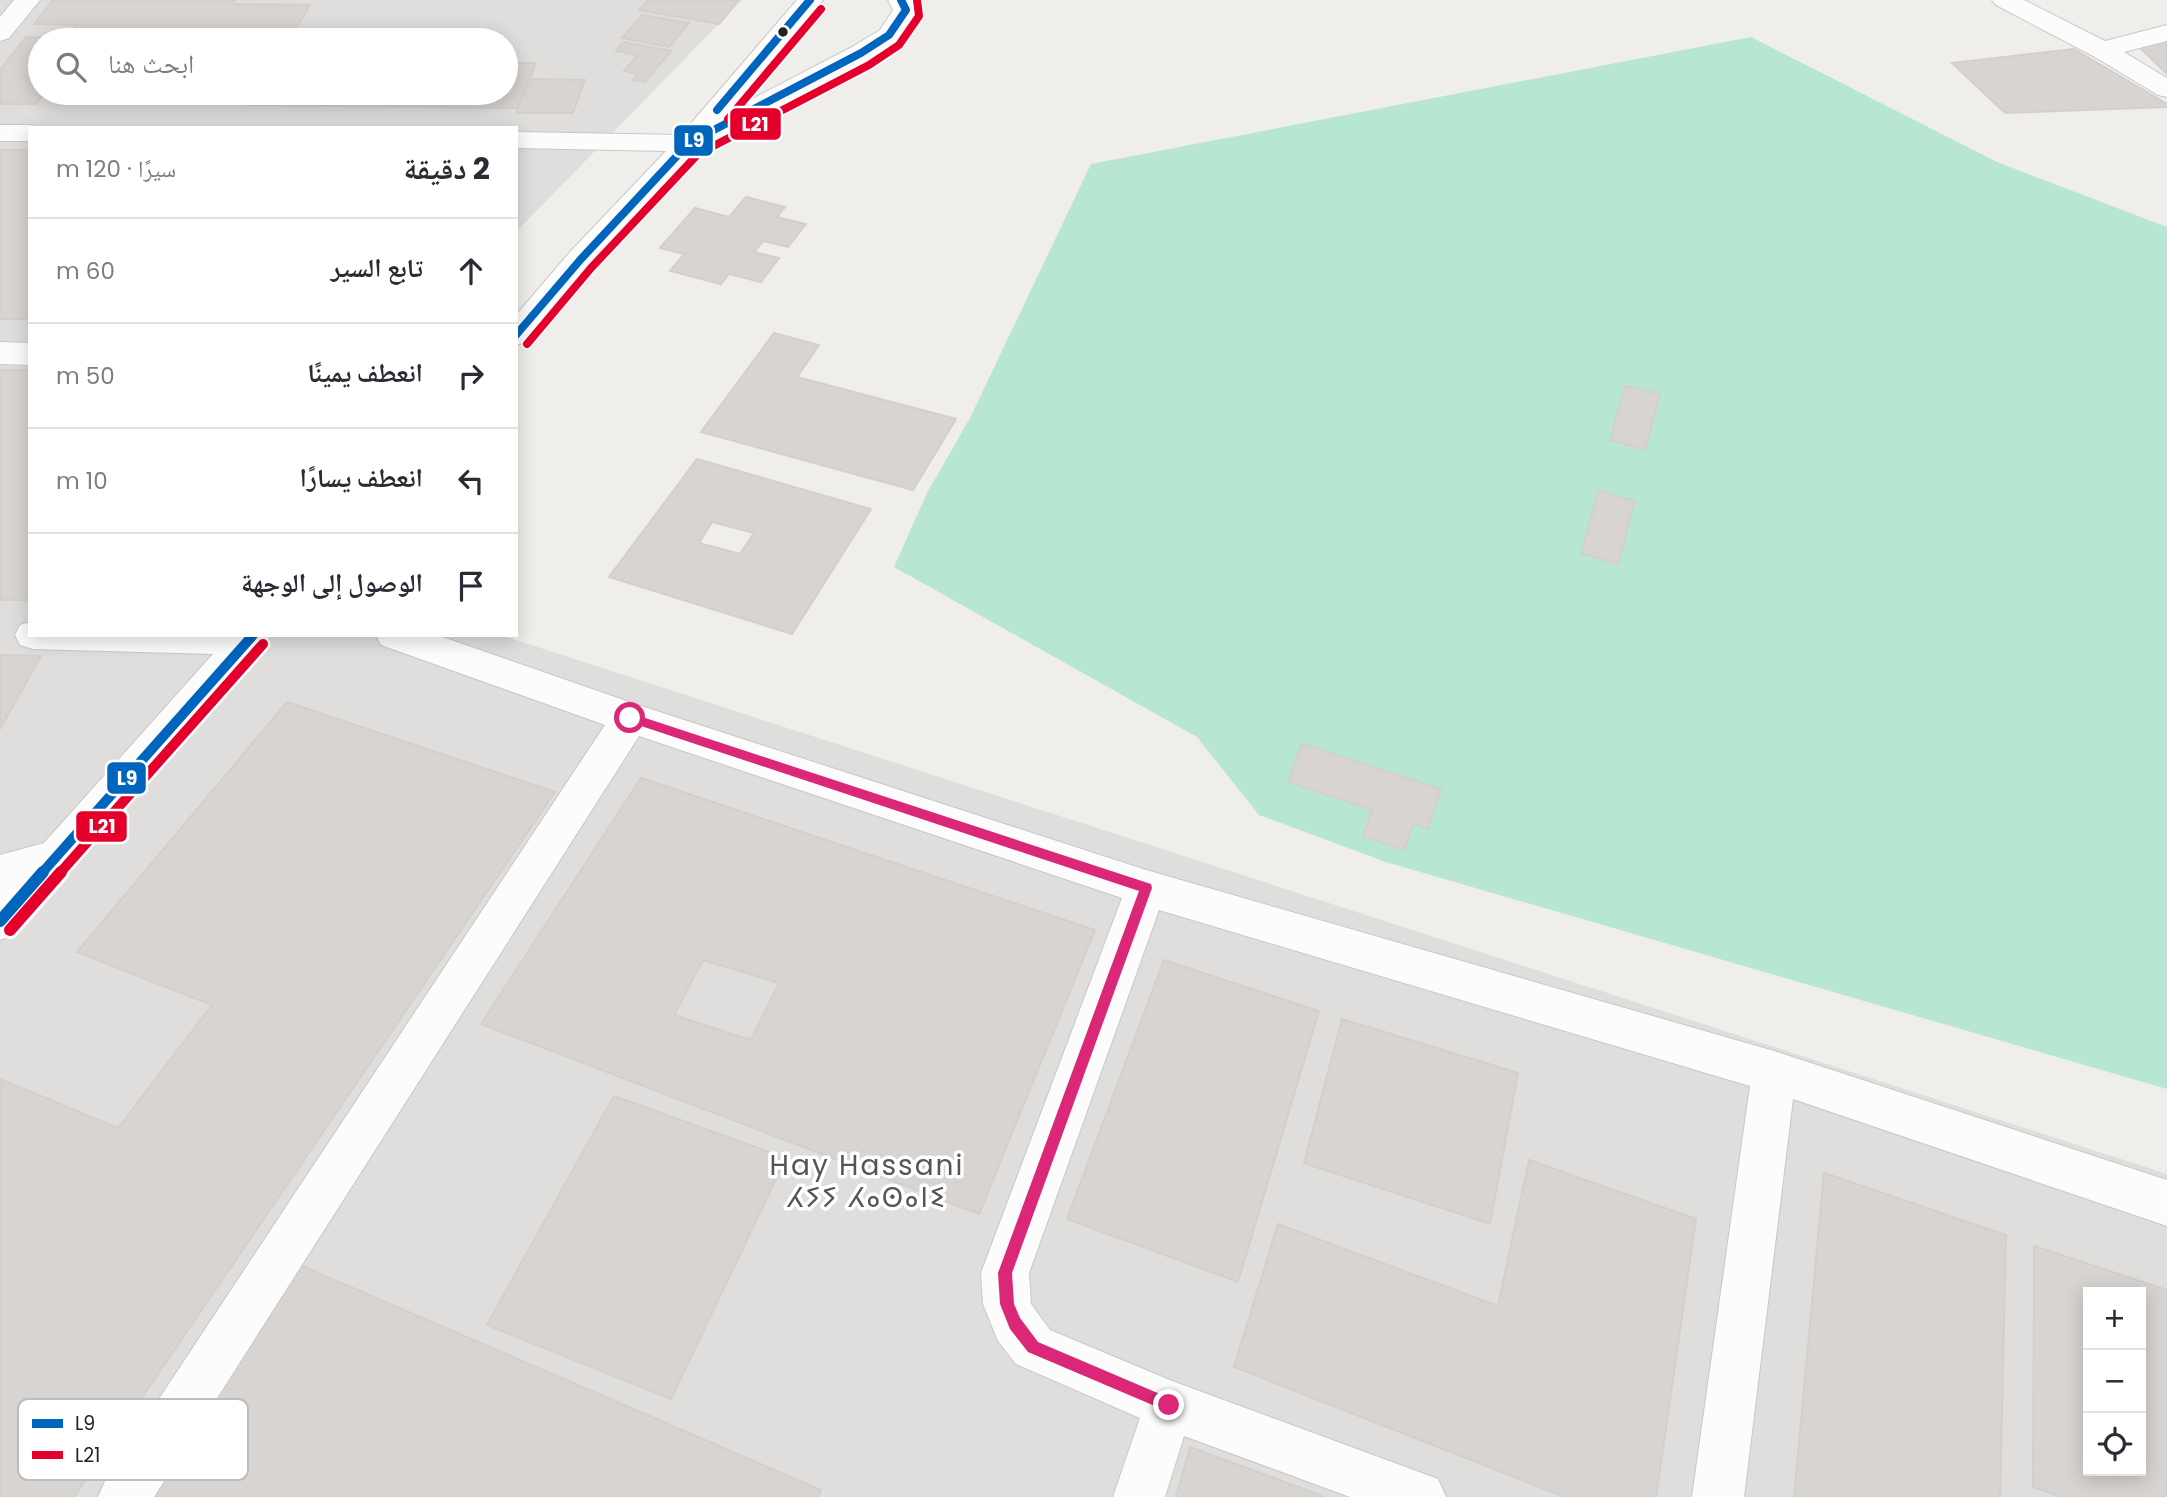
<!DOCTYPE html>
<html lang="ar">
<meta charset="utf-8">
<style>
:root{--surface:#fff;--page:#f2f2f3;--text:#2b2b33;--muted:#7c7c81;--line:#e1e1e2}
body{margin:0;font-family:Poppins,"Noto Naskh Arabic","Noto Sans Tifinagh",sans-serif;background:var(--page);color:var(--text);direction:rtl}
.controls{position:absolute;right:21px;bottom:21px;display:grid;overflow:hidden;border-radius:0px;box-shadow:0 4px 18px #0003}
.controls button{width:63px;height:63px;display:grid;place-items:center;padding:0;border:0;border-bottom:2px solid var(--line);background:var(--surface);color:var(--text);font:35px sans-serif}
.stop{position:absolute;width:21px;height:21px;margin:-16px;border:5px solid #db2777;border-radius:50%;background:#fff}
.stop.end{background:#db2777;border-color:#fff;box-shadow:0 2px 7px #0008}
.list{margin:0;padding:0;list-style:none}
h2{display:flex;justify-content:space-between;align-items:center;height:91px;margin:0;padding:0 28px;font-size:30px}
h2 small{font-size:23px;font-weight:400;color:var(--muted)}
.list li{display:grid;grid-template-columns:46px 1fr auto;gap:21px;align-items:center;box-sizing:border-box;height:105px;padding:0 28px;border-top:2px solid var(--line)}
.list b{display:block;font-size:26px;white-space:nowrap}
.list em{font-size:23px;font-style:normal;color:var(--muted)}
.icon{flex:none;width:38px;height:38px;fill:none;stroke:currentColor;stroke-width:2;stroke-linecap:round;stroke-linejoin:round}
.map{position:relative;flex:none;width:2167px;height:1497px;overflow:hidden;direction:ltr}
.search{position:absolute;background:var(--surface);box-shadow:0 4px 18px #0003;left:28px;top:28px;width:490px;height:77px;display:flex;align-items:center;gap:18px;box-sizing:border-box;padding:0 24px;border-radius:38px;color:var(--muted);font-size:26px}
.panel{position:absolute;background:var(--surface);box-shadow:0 4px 18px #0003;left:28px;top:126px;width:490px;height:511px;border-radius:0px;direction:rtl}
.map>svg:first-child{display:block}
</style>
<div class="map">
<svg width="2167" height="1497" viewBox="0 0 2167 1497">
<rect width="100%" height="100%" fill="#f0eeeb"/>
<path fill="#dfdedc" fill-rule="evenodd" d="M0,0H742L516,232V128H30V635H500L2167,1174V1497H0ZM40,40H506V93H40ZM2088,1292H2141V1471H2088Z"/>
<polygon fill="#b7e6d2" points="1751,37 1997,162 2167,227 2167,1089 1386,862 1259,815 1197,737 894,567 927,493 970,418 1091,164"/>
<g fill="#d7d4d2" stroke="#d3d0cc" stroke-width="2" fill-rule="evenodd">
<polygon points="53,0 235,0 233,4 310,5 289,40 87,40 93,32 72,31 77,25 34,24"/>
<polygon points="648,0 739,0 719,24 639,10"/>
<polygon points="642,15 689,23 669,47 622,38"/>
<polygon points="26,37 86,38 40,40 40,93 45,93 36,104 0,104 0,70"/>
<polygon points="2167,39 2167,74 2136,44"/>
<polygon points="623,42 671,51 645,82 633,80 638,74 624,71 638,55 616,51"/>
<polygon points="2074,49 2167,104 2167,107 2005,113 1952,63"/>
<polygon points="506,63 536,63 518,108 249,105 257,93 506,93"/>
<polygon points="529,79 585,80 573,113 516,113"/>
<rect x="0" y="150" width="30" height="169"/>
<polygon points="746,197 785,207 777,217 806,224 788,247 763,241 754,252 779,258 761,282 729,274 721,284 670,271 684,254 660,248 695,208 729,217"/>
<polygon points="774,333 819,345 797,377 956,419 913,490 701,432"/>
<rect x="0" y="370" width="30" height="230"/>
<polygon points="1625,386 1660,394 1645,450 1610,440"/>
<path d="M697,459L871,509L792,634L609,577ZM712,522L754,533L740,554L699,543Z"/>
<polygon points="1599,491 1635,501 1618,564 1581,553"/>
<polygon points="0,655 41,656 0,729"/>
<polygon points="287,702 555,792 74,1497 0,1497 0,1079 118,1128 212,1005 77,952"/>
<polygon points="1302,744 1441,789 1428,829 1413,823 1404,850 1363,836 1372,810 1288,782"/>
<path d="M641,778L1095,930L979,1214L481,1024ZM703,960L779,983L751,1040L674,1015Z"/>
<polygon points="1164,960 1319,1011 1238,1282 1067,1219"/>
<polygon points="1342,1019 1518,1073 1490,1224 1304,1163"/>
<polygon points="614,1096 786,1158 671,1399 487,1325"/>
<polygon points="1529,1160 1696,1219 1656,1497 1565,1497 1234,1367 1278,1224 1498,1306"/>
<polygon points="1824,1173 2006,1235 2000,1497 1794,1497"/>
<path d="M2034,1246L2167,1290V1497H2061L2033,1487ZM2088,1292H2141V1471H2088Z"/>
<polygon points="300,1265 821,1490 818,1497 148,1497"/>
<polygon points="1190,1447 1325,1497 1176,1497"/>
</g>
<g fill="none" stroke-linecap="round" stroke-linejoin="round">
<defs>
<g id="minor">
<polygon points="14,0 40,0 9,38 0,41 0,17"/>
<polygon points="797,0 823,0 731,110 852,47 880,30 893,10 888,0 914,0 919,10 898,40 870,59 699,149 592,266 527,342 516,345 516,315 570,252 666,151 516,148 516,132 681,135"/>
<polygon points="1992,0 2024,0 2105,41 2167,25 2167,41 2124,52 2167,78 2167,97 2158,95 2095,57 1996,5"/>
<polygon points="0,125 30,125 40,128 30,128 30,141 0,141"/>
<polygon points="0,342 30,343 30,365 0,364"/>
<polygon points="30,622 30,635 271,635 261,651 15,934 0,940 0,855 44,843 213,654 33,649 20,645 15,635 20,625"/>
<polygon points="376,635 437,635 635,704 1146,870 1774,1051 2167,1180 2167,1226 1793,1099 1744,1497 1692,1497 1750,1086 1159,910 1029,1273 1031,1304 1050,1330 1172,1381 1438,1479 1446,1497 1350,1497 1184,1436 1165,1497 1113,1497 1140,1418 1016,1364 998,1341 983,1304 981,1273 1122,898 639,736 154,1497 98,1497 106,1479 605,725 381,645"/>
</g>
</defs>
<use href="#minor" stroke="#c9c8c7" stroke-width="2"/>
<use href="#minor" fill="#fdfcfc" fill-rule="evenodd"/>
<defs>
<g id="bus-1-far2">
<polyline points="717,110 810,0"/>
<polyline points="516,335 581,259 689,143 861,53 889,35 906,10 901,0"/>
</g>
<polyline id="bus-1-far1" points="41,874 253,635"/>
<polyline id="bus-1" points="0,921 43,872"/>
<g id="bus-2-far2">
<polyline points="728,119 821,9"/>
<polyline points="527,344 591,268 698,154 869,65 899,45 919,16 917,0"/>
</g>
<polyline id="bus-2-far1" points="59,874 263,644"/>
<polyline id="bus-2" points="10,930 61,872"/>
</defs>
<use href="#bus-1-far2" stroke="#fff" stroke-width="11"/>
<use href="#bus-1-far1" stroke="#fff" stroke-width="15"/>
<use href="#bus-1" stroke="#fff" stroke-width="18"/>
<use href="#bus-2-far2" stroke="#fff" stroke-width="11"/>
<use href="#bus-2-far1" stroke="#fff" stroke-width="15"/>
<use href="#bus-2" stroke="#fff" stroke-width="18"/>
<use href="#bus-1-far2" stroke="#0065bd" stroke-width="8"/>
<use href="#bus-1-far1" stroke="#0065bd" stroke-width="10"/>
<use href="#bus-1" stroke="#0065bd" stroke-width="12"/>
<use href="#bus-2-far2" stroke="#e4002b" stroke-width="8"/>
<use href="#bus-2-far1" stroke="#e4002b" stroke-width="10"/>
<use href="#bus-2" stroke="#e4002b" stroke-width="12"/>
</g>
<polygon fill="#db2777" points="630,713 1151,884 1152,888 1012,1273 1014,1304 1020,1318 1038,1342 1174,1400 1177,1405 1174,1410 1169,1412 1028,1352 1010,1329 1000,1304 998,1273 1139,891 626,721 626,714"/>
<circle fill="#222" stroke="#fff" stroke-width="2.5" cx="783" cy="32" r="6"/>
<g text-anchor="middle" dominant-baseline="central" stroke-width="7" stroke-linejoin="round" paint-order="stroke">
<g font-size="28" letter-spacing="2" fill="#555" stroke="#fff">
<text x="867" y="1165">Hay Hassani<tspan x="867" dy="32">ⵃⵢⵢ ⵃⴰⵙⴰⵏⵉ</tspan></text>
</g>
</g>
<rect x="18" y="1399" width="230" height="81" rx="10" fill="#fff" stroke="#bdbdbd" stroke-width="2"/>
<rect x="32" y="1419" width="31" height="9" fill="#0065bd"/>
<rect x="32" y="1451" width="31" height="8" fill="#e4002b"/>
<g font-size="19" fill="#222">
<text x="75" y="1430">L9</text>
<text x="75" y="1462">L21</text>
</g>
<g stroke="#fff" stroke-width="2.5">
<rect x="729" y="107" width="53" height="34" rx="7" fill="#e4002b"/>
<rect x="673" y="124" width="41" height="33" rx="7" fill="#0065bd"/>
<rect x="106" y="761" width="41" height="34" rx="7" fill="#0065bd"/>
<rect x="75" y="810" width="53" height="33" rx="7" fill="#e4002b"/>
</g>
<g font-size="19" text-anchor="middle" font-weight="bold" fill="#fff">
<text x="755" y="131">L21</text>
<text x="694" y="147">L9</text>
<text x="127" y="785">L9</text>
<text x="102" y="833">L21</text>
</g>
</svg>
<div class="controls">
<button>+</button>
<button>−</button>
<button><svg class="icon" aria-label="locate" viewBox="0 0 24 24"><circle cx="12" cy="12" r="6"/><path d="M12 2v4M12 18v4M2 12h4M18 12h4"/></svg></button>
</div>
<div class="stop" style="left:630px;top:718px"></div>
<div class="stop end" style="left:1169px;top:1405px"></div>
<div class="search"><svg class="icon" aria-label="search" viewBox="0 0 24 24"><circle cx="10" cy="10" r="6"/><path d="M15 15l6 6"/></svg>ابحث هنا</div>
<section class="panel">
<h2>2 دقيقة<small>سيرًا · 120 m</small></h2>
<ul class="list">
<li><svg class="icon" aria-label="ahead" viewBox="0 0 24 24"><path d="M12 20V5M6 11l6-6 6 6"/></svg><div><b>تابع السير</b></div><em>60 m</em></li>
<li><svg class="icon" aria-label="right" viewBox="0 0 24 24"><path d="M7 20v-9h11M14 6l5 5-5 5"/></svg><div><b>انعطف يمينًا</b></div><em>50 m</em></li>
<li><svg class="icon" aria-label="left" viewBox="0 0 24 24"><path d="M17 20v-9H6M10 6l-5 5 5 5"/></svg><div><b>انعطف يسارًا</b></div><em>10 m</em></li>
<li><svg class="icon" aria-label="arrive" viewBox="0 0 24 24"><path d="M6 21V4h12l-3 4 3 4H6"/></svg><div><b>الوصول إلى الوجهة</b></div></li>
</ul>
</section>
</div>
